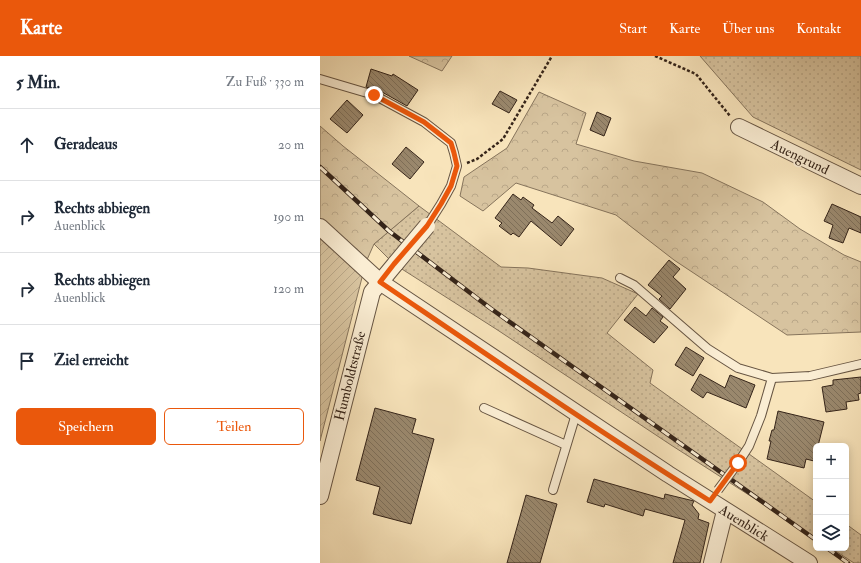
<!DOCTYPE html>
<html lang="de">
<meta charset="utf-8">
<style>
:root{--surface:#fff;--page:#f2f2f3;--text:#1f2937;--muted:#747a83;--line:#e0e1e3;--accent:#ea580c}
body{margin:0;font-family:"IM FELL Double Pica",serif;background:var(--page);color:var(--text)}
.controls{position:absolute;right:12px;bottom:12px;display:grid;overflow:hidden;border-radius:6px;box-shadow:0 2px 10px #0003}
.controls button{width:36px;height:36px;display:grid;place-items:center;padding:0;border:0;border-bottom:1px solid var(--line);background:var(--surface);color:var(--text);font:20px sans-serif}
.stop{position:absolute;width:12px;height:12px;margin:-9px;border:3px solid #ea580c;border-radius:50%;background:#fff}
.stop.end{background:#ea580c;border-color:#fff;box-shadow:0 1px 4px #0008}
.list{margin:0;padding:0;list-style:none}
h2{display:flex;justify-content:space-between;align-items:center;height:52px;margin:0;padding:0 16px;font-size:17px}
h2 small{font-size:13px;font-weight:400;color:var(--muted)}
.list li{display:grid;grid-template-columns:26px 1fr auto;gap:12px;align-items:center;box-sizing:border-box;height:72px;padding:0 16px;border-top:1px solid var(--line)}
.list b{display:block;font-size:15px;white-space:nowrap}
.list p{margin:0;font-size:13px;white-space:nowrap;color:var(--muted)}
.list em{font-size:13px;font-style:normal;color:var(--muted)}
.actions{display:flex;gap:8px;padding:12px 16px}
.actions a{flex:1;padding:9px 0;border:1px solid var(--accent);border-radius:6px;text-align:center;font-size:14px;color:var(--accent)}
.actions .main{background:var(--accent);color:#fff}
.icon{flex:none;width:22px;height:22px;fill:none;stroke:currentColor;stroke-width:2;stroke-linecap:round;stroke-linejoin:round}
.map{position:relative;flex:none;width:541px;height:507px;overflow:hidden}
header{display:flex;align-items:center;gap:24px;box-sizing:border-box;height:56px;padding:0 20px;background:var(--accent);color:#fff}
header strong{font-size:19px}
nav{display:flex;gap:22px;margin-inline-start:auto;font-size:14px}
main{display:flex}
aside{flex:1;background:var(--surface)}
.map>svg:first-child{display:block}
</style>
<header>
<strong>Karte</strong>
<nav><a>Start</a><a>Karte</a><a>Über uns</a><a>Kontakt</a></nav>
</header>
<main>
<aside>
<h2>5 Min.<small>Zu Fuß · 330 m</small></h2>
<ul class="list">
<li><svg class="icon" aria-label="ahead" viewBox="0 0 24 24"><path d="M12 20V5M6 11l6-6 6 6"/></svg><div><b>Geradeaus</b></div><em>20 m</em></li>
<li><svg class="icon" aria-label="right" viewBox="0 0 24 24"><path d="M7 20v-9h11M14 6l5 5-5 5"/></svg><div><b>Rechts abbiegen</b><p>Auenblick</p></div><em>190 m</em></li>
<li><svg class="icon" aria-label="right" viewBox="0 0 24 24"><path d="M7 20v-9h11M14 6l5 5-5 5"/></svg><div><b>Rechts abbiegen</b><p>Auenblick</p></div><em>120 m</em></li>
<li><svg class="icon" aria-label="arrive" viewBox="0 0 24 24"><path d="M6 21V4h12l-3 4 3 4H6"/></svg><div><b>Ziel erreicht</b></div></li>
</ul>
<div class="actions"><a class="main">Speichern</a><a>Teilen</a></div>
</aside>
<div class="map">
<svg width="541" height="507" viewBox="0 0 541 507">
<defs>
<pattern id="grass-dots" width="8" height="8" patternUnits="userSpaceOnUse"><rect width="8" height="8" fill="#d7c39f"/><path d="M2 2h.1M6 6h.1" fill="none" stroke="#b9a788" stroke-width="1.8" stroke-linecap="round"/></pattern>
<pattern id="forest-crowns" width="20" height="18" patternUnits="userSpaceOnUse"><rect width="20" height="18" fill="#d7c39f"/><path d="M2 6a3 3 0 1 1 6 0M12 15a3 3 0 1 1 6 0" fill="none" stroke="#b9a788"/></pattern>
<pattern id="garden-furrows" width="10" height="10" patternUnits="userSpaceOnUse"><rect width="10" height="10" fill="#d7c39f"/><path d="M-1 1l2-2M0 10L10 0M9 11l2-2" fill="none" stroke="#b9a788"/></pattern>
<pattern id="building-back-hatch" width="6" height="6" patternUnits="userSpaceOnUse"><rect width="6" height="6" fill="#9a886d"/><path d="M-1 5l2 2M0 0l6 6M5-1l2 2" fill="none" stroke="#7e6f59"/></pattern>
</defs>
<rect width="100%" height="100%" fill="#f8e4bb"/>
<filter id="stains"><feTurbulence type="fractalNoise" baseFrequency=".005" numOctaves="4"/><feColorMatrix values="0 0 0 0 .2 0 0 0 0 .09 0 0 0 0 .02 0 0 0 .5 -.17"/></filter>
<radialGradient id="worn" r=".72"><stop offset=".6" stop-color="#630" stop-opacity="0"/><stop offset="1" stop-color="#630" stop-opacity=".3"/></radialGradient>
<g fill="url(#grass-dots)" stroke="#86745c">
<polygon points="380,0 541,0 541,114 433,61"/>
<polygon points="99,150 181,211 208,212 282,222 318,238 287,277 333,314 330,327 496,446 496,482 351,389 176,273 74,208 54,188"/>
<polygon points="526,468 541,479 541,507 534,507 511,492 526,492"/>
</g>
<g fill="url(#forest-crowns)" stroke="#86745c">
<polygon points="89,0 132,0 122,15"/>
<polygon points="219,36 266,57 256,88 314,105 382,117 443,146 480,173 524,199 541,206 541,276 467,279 354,204 296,159 196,127 163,155 140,140 144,121 187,92"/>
<polygon points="0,70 23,90 99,150 54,188 46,206 0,169"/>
</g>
<polygon fill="url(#garden-furrows)" stroke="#86745c" points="0,169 46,206 0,385"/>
<g fill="url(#building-back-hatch)" stroke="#352419">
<polygon points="51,13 72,20 73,18 98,34 87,50 62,36 46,31"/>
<polygon points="180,35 197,44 189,57 172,48"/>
<polygon points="27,44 43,59 27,77 10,63"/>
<polygon points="277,56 291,62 284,80 270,74"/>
<polygon points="86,91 104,106 90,123 72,108"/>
<polygon points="193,138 201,144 203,141 214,149 212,152 232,167 238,160 254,173 241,190 211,165 199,181 193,177 191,179 179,170 182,167 175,162"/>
<polygon points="512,148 541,161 541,177 529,172 523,187 509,182 513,169 504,165"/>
<polygon points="349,204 360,213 353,221 366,233 350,253 339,243 342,240 328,229"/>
<polygon points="315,251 326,260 332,252 343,261 340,265 348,271 334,287 304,264"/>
<polygon points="366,291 384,302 373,320 355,309"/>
<polygon points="380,318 405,332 410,319 435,329 426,352 387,336 383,342 371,334"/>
<polygon points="541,321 541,337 538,338 539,344 526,346 527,353 506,356 502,331 513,329 513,324"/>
<polygon points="55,352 96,363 92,377 114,383 91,468 53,458 60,431 36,424"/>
<polygon points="458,355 504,366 498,390 496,390 496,397 494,405 486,403 484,412 447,403 451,385 449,385 452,374 454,374"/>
<polygon points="274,423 344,443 345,438 374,445 372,449 379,458 378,463 389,467 380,507 353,507 365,464 325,453 323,460 285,448 284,451 267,446"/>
<polygon points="206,439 237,448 220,507 187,507"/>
</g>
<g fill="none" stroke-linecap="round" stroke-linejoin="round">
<defs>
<g id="lane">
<polyline points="0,23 54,39 104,66 131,87 134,97 137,110 131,130 121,148 107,170"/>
<polyline points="300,222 314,229 388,293 418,312 452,322 490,320 541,308"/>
<polyline points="164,352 246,389"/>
<polyline points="418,407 429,390 441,360 452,322"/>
<polyline points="233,434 256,358"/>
</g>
<g id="street">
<polyline points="419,71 541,130"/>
<polyline points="0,171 60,226 348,418 489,507"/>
<polyline points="0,440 52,236 76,207"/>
<polyline points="392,507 405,455"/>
</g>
</defs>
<use href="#lane" stroke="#665442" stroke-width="10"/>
<use href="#street" stroke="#665442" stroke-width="18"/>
<g stroke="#352419" stroke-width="2.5" stroke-dasharray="3 2" stroke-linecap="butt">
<polyline points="335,0 376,18 410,60"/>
<polyline points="147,107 157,103 183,83 232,0"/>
</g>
<use href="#lane" stroke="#faedd3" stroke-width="8"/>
<use href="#street" stroke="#faedd3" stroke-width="16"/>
<defs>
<g id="rail">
<polyline points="0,111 69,175 170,252 496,484"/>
<polyline points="507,492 528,507"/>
</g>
</defs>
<use href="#rail" stroke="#352419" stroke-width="4.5"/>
<use href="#rail" stroke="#faedd3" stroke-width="3" stroke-dasharray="9" stroke-linecap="butt"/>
<defs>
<polyline id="lane-bridge" points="398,434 418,407"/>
<polyline id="street-bridge" points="76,207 107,170"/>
</defs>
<use href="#lane-bridge" stroke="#665442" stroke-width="10" stroke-linecap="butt"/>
<use href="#street-bridge" stroke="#665442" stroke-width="18" stroke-linecap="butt"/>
<use href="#lane-bridge" stroke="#faedd3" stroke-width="8"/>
<use href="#street-bridge" stroke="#faedd3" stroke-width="16"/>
</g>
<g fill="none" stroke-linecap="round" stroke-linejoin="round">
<path stroke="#ea580c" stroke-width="5" d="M54,39L104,66L131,87L134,97L137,110L131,130L121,148L107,170L74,208L60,226C169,300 278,375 390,445L418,407"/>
</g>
<g text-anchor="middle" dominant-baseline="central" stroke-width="3.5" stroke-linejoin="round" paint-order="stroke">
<g font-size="14" fill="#352419" stroke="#faedd3">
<text transform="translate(480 101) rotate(26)">Auengrund</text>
<text transform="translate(30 320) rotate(-76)">Humboldtstraße</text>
<text transform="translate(424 467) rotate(32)">Auenblick</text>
</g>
</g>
<rect width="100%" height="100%" filter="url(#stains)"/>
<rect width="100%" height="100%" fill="url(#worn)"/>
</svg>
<div class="controls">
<button>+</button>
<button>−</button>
<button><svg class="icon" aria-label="layers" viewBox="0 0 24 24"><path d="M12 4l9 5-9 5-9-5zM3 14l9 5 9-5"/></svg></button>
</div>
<div class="stop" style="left:418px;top:407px"></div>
<div class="stop end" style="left:54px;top:39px"></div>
</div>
</main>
